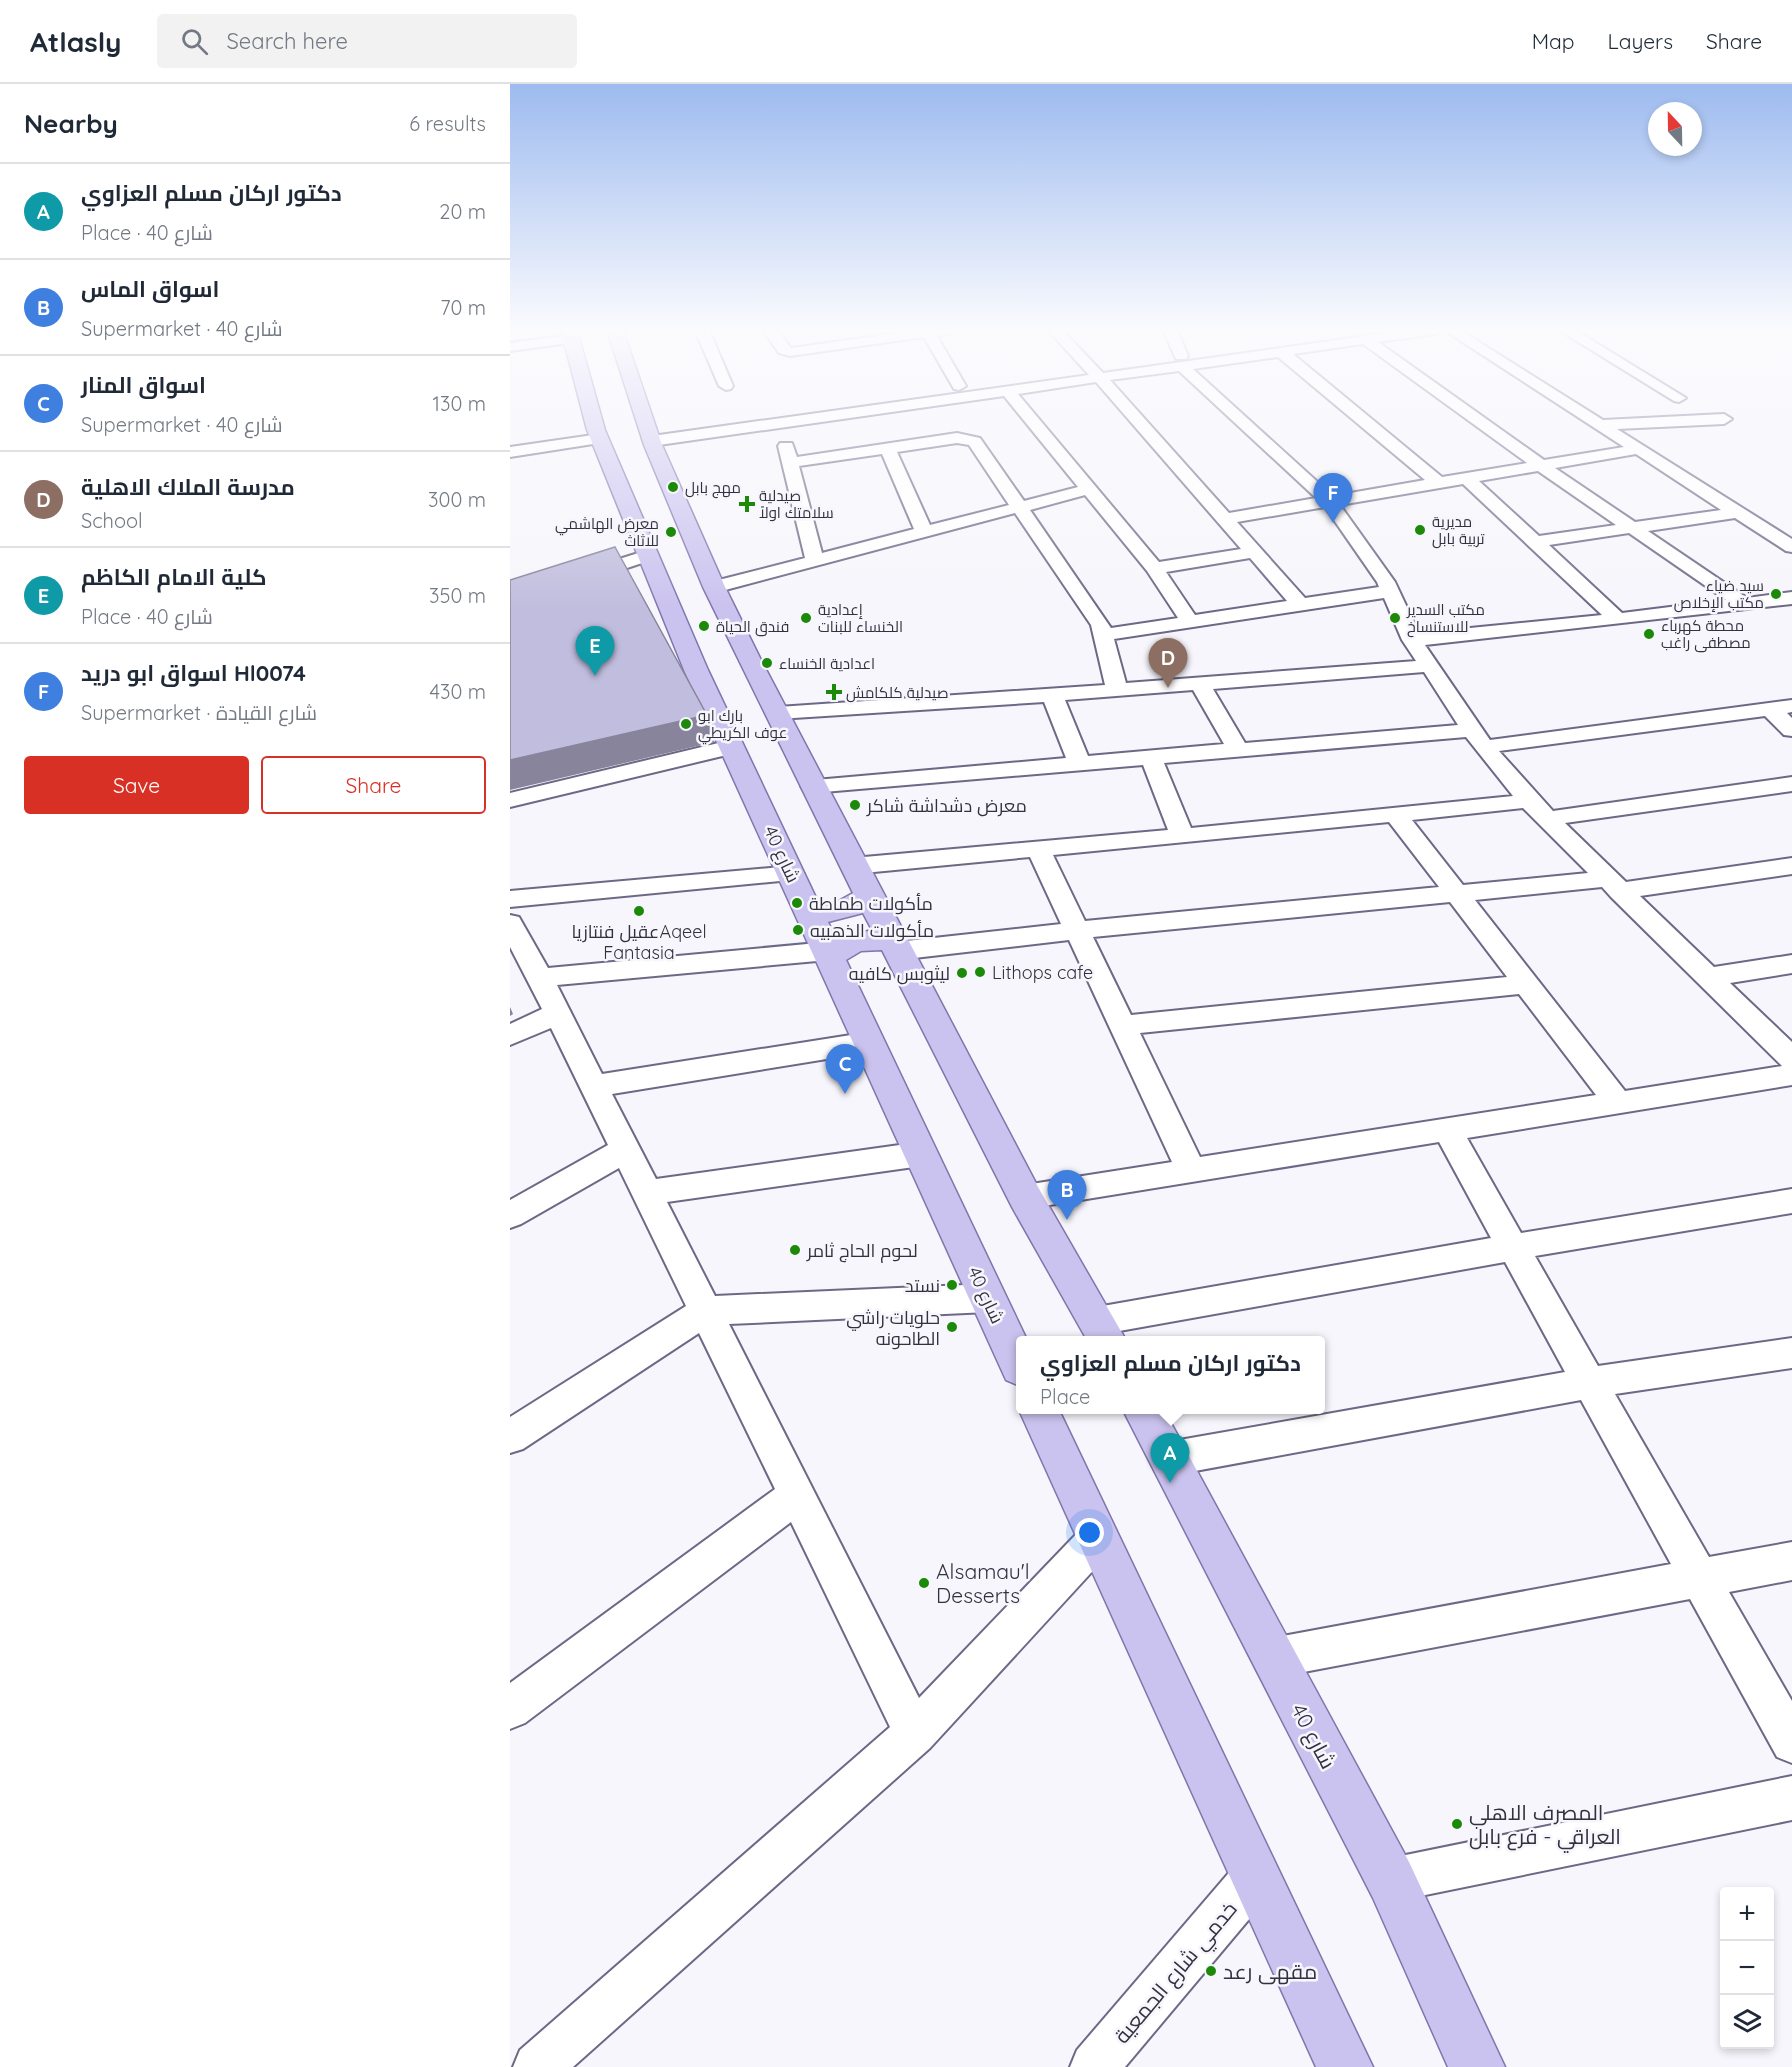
<!DOCTYPE html>
<meta charset="utf-8">
<style>
:root{--surface:#fff;--page:#f2f2f3;--text:#1f2937;--muted:#747a83;--line:#e0e1e3;--accent:#d93025}
body{margin:0;font-family:Quicksand,Cairo,sans-serif;background:var(--page);color:var(--text)}
.controls{position:absolute;right:18px;bottom:18px;display:grid;overflow:hidden;border-radius:6px;box-shadow:0 3px 9px #0003}
.controls button{width:54px;height:54px;display:grid;place-items:center;padding:0;border:0;border-bottom:2px solid var(--line);background:var(--surface);color:var(--text);font:30px sans-serif}
.compass{position:absolute;left:1138px;top:18px;width:54px;height:54px;border-radius:50%;background:var(--surface);box-shadow:0 3px 9px #0003;rotate:338deg}
.you{position:absolute;left:580px;top:1449px;width:21px;height:21px;margin:-15px;border:4px solid #fff;border-radius:50%;background:#1a73e8;box-shadow:0 0 0 9px #1a73e833}
.badge{display:grid;place-items:center;width:39px;height:39px;border-radius:50%;background:var(--accent);color:#fff;font-size:20px;font-weight:700}
.pin{position:absolute;translate:-50% -50px;filter:drop-shadow(0 2px 3px #0008)}
.pin::after{content:'';position:absolute;top:32px;width:21px;height:18px;background:inherit;clip-path:polygon(0 0,100% 0,50% 100%)}
.popup{position:absolute;left:506px;top:1252px;width:309px;height:78px;box-sizing:border-box;display:grid;place-content:center;border-radius:6px;background:var(--surface);filter:drop-shadow(0 2px 4px #0005);font-size:20px;white-space:nowrap;color:var(--muted)}
.popup b{font-size:22px;color:var(--text)}
.popup::after{content:'';position:absolute;left:50%;top:100%;margin-left:-12px;border:12px solid transparent;border-top-color:var(--surface)}
.list{margin:0;padding:0;list-style:none}
h2{display:flex;justify-content:space-between;align-items:center;height:78px;margin:0;padding:0 24px;font-size:26px}
h2 small{font-size:20px;font-weight:400;color:var(--muted)}
.list li{display:grid;grid-template-columns:39px 1fr auto;gap:18px;align-items:center;box-sizing:border-box;height:96px;padding:0 24px;border-top:2px solid var(--line)}
.list b{display:block;font-size:22px;white-space:nowrap}
.list p{margin:0;font-size:20px;white-space:nowrap;color:var(--muted)}
.list em{font-size:20px;font-style:normal;color:var(--muted)}
.actions{display:flex;gap:12px;padding:18px 24px}
.actions a{flex:1;padding:14px 0;border:2px solid var(--accent);border-radius:6px;text-align:center;font-size:21px;color:var(--accent)}
.actions .main{background:var(--accent);color:#fff}
.icon{flex:none;width:33px;height:33px;fill:none;stroke:currentColor;stroke-width:2;stroke-linecap:round;stroke-linejoin:round}
.map{position:relative;flex:none;width:1282px;height:1983px;overflow:hidden}
header{display:flex;align-items:center;gap:36px;box-sizing:border-box;height:84px;padding:0 30px;background:var(--surface);border-bottom:2px solid var(--line)}
header strong{font-size:28px}
nav{display:flex;gap:33px;margin-inline-start:auto;font-size:21px}
.search{width:420px;height:54px;background:var(--page);display:flex;align-items:center;gap:15px;box-sizing:border-box;padding:0 21px;border-radius:6px;color:var(--muted);font-size:22px}
main{display:flex}
aside{flex:1;background:var(--surface)}
.map>svg:first-child{display:block}
</style>
<header>
<strong>Atlasly</strong>
<div class="search"><svg class="icon" aria-label="search" viewBox="0 0 24 24"><circle cx="10" cy="10" r="6"/><path d="M15 15l6 6"/></svg>Search here</div>
<nav><a>Map</a><a>Layers</a><a>Share</a></nav>
</header>
<main>
<aside>
<h2>Nearby<small>6 results</small></h2>
<ul class="list">
<li><span class="badge" style="background:#0f9aa8">A</span><div><b>دكتور اركان مسلم العزاوي</b><p>Place · شارع 40</p></div><em>20 m</em></li>
<li><span class="badge" style="background:#3f7fe0">B</span><div><b>اسواق الماس</b><p>Supermarket · شارع 40</p></div><em>70 m</em></li>
<li><span class="badge" style="background:#3f7fe0">C</span><div><b>اسواق المنار</b><p>Supermarket · شارع 40</p></div><em>130 m</em></li>
<li><span class="badge" style="background:#8d6e63">D</span><div><b>مدرسة الملاك الاهلية</b><p>School</p></div><em>300 m</em></li>
<li><span class="badge" style="background:#0f9aa8">E</span><div><b>كلية الامام الكاظم</b><p>Place · شارع 40</p></div><em>350 m</em></li>
<li><span class="badge" style="background:#3f7fe0">F</span><div><b>اسواق ابو دريد Hl0074</b><p>Supermarket · شارع القيادة</p></div><em>430 m</em></li>
</ul>
<div class="actions"><a class="main">Save</a><a>Share</a></div>
</aside>
<div class="map">
<svg width="1282" height="1983" viewBox="0 0 1282 1983">
<rect width="100%" height="100%" fill="#f6f6fc"/>
<g fill="none" stroke-linecap="round" stroke-linejoin="round">
<defs>
<g id="minor">
<polygon points="185,246 199,246 223,302 221,305 216,306 209,302"/>
<polygon points="253,246 267,246 281,264 410,246 445,246 443,249 427,252 456,302 449,306 444,305 414,253 280,272 269,269"/>
<path d="M538,246H552L593,289L898,246H933L926,250L868,258L1034,376L1114,363L934,246H950L1093,336L1214,330L1222,335L1214,340L1107,345L1282,455V468L1276,467L1225,434L1138,447L1237,514L1282,508V520L915,561L980,656L1282,616V628L1277,629L1282,634V652L1274,651L1255,632L989,667L1043,727L1282,693V707L1055,739L1116,798L1282,774V790L1130,812L1204,883L1282,871V889L1220,899L1282,958V1001L957,1054L1011,1149L1282,1105V1129L1025,1172L1088,1282L1282,1254V1284L1105,1310L1199,1473L1282,1458V1496L1219,1508L1282,1617V1679L1267,1673L1180,1515L762,1594L748,1588L742,1574L748,1560L762,1554L1161,1480L1071,1316L658,1392L645,1387L640,1375L645,1363L658,1358L1055,1288L995,1178L587,1251L575,1247L570,1237L575,1227L587,1223L981,1154L929,1058L515,1125L504,1122L500,1113L504,1104L515,1101L662,1078L559,856L387,876L378,873L374,867L378,861L387,858L551,840L520,773L343,790L334,787L331,782L334,777L343,774L658,746L633,681L302,709L294,707L291,702L294,697L556,674L534,618L268,635L261,633L257,629L261,625L268,623L595,601L581,541L505,429L204,509L197,507L195,503L197,499L295,474L268,362L270,359H282L287,373L447,349L470,354L514,417L568,403L494,312L142,362L134,357L142,352L579,291ZM853,260L1017,379L932,393L783,270ZM768,273L915,396L823,412L683,285ZM669,287L806,414L719,429L600,296ZM586,298L731,465L649,478L508,310ZM447,359L459,361L499,421L420,441L387,368ZM372,370L404,445L312,469L289,382ZM1126,370L1211,426L1125,438L1045,384ZM1028,387L1106,441L1029,452L969,397ZM953,400L1092,531L909,549L885,498L830,421ZM575,411L637,487L668,534L601,544L520,426ZM815,423L867,498L869,503L795,514L727,438ZM1119,449L1216,516L1112,529L1039,461ZM740,474L777,517L685,531L656,488ZM874,514L892,556L906,577L616,599L604,555ZM914,588L948,641L735,659L703,605ZM683,606L714,660L578,672L555,616ZM956,653L1003,712L681,744L654,679ZM1013,724L1078,789L953,801L902,736ZM879,738L929,803L575,837L543,771ZM1092,803L1101,813L1272,982L1115,1007L965,816ZM940,818L997,893L621,931L583,853ZM1009,910L1086,1011L690,1073L630,949Z"/>
<polygon points="653,246 667,246 678,272 676,275 666,275"/>
<polygon points="1049,246 1065,246 1176,314 1169,318 1164,317"/>
<polygon points="61,251 68,255 66,258 0,267 0,259"/>
<polygon points="90,350 98,355 96,358 0,373 0,363"/>
<polygon points="138,466 144,467 147,471 144,475 78,497 71,495 69,491 71,487"/>
<polygon points="221,656 229,658 232,663 229,668 0,723 0,709"/>
<polygon points="282,782 291,785 294,790 291,795 0,823 0,807"/>
<polygon points="0,831 9,833 38,884 318,858 327,861 331,867 327,873 318,876 47,901 92,990 360,948 370,951 374,958 370,965 360,968 102,1010 146,1095 411,1058 422,1062 426,1070 422,1078 411,1082 157,1118 205,1212 478,1200 490,1204 494,1214 490,1224 478,1228 219,1240 409,1614 575,1441 588,1436 601,1441 607,1454 601,1467 420,1664 63,1983 3,1983 10,1966 380,1643 281,1438 15,1639 0,1645 0,1599 265,1405 189,1249 13,1365 0,1369 0,1333 176,1222 109,1084 11,1140 0,1144 0,1116 98,1061 41,944 0,961 0,940 32,925 0,863"/>
<polygon points="1282,1692 1282,1736 881,1818 865,1812 859,1796 865,1780 881,1774"/>
<polygon points="745,1771 761,1777 767,1793 761,1809 615,1983 560,1983 567,1966 729,1777"/>
</g>
<g id="major">
<path d="M51,246H67L95,346L198,586L308,818L325,819L343,809L193,503L134,361L97,246H113L152,361L215,503L250,574L528,1103L616,1256H577L502,1123L372,866L351,867L336,876L517,1256H510V1302L496,1296L174,586L77,346ZM353,829L362,846L326,855L318,838Z"/>
<polygon points="510,1323 510,1326 549,1326 863,1983 806,1983 509,1326"/>
<polygon points="613,1326 654,1326 899,1778 995,1983 938,1983 863,1814"/>
</g>
</defs>
<use href="#minor" stroke="#6d6886" stroke-width="4"/>
<use href="#major" stroke="#7f76ab" stroke-width="3"/>
<use href="#minor" fill="#fff" fill-rule="evenodd"/>
<use href="#major" fill="#cbc3ef" fill-rule="evenodd"/>
</g>
<g fill="#87849b">
<polygon points="197,631 204,658 0,706 0,676"/>
<polygon points="0,923 3,930 0,932"/>
</g>
<polygon fill="#c1bdde" stroke="#87849b" stroke-width="1.5" points="105,463 197,631 0,676 0,496"/>
<linearGradient id="sky" x2="0" y2="1"><stop stop-color="#9dbbef"/><stop offset="0.47" stop-color="#fbfbfe"/><stop offset="1" stop-color="#fbfbfe" stop-opacity="0"/></linearGradient>
<rect width="1282" height="524" fill="url(#sky)"/>
<g fill="#1c8a08" stroke="#f6f6fc" stroke-width="2">
<circle cx="163" cy="403" r="6"/>
<path d="M234 411h6v6h6v6h-6v6h-6v-6h-6v-6h6z"/>
<circle cx="910" cy="446" r="6"/>
<circle cx="161" cy="448" r="6"/>
<circle cx="1266" cy="510" r="6"/>
<circle cx="296" cy="534" r="6"/>
<circle cx="885" cy="534" r="6"/>
<circle cx="194" cy="542" r="6"/>
<circle cx="1139" cy="550" r="6"/>
<circle cx="257" cy="579" r="6"/>
<path d="M321 599h6v6h6v6h-6v6h-6v-6h-6v-6h6z"/>
<circle cx="176" cy="640" r="6"/>
<circle cx="345" cy="721" r="6"/>
<circle cx="287" cy="819" r="6"/>
<circle cx="129" cy="827" r="6"/>
<circle cx="288" cy="846" r="6"/>
<circle cx="470" cy="888" r="6"/>
<circle cx="452" cy="889" r="6"/>
<circle cx="285" cy="1166" r="6"/>
<circle cx="442" cy="1201" r="6"/>
<circle cx="442" cy="1243" r="6"/>
<circle cx="414" cy="1499" r="6"/>
<circle cx="947" cy="1740" r="6"/>
<circle cx="701" cy="1887" r="6"/>
</g>
<g text-anchor="middle" dominant-baseline="central" stroke-width="5" stroke-linejoin="round" paint-order="stroke">
<g font-size="15" fill="#32313e" stroke="#f6f6fc" text-anchor="start">
<text x="175" y="403">مهج بابل</text>
<text x="249" y="411">صيدلية<tspan x="249" dy="17">سلامتك اولاً</tspan></text>
<text x="922" y="437">مديرية<tspan x="922" dy="17">تربية بابل</tspan></text>
<text x="149" y="439" text-anchor="end">معرض الهاشمي<tspan x="149" dy="17">للاثاث</tspan></text>
<text x="1254" y="501" text-anchor="end">سيد ضياء<tspan x="1254" dy="17">مكتب الإخلاص</tspan></text>
<text x="308" y="525">إعدادية<tspan x="308" dy="17">الخنساء للبنات</tspan></text>
<text x="897" y="525">مكتب السدير<tspan x="897" dy="17">للاستنساخ</tspan></text>
<text x="1151" y="541">محطة كهرباء<tspan x="1151" dy="17">مصطفى راغب</tspan></text>
<text x="206" y="542">فندق الحياة</text>
<text x="269" y="579">اعدادية الخنساء</text>
<text x="336" y="608">صيدلية كلكامش</text>
<text x="188" y="631">بارك ابو<tspan x="188" dy="17">عوف الكريطي</tspan></text>
</g>
<g font-size="18" fill="#32313e" stroke="#f6f6fc" text-anchor="start">
<text x="357" y="721">معرض دشداشة شاكر</text>
<text x="299" y="819">مأكولات طماطة</text>
<text x="300" y="846">مأكولات الذهبيه</text>
<text x="129" y="847" text-anchor="middle">عقيل فنتازياAqeel<tspan x="129" dy="21">Fantasia</tspan></text>
<text x="482" y="888">Lithops cafe</text>
<text x="440" y="889" text-anchor="end">ليثوبس كافيه</text>
<text x="297" y="1166">لحوم الحاج ثامر</text>
<text x="430" y="1201" text-anchor="end">نستد</text>
<text x="430" y="1233" text-anchor="end">حلويات راشي<tspan x="430" dy="21">الطاحونه</tspan></text>
</g>
<g font-size="18" fill="#32313e" stroke="#f6f6fc">
<text transform="translate(272 770) rotate(65)">شارع 40</text>
<text transform="translate(476 1211) rotate(65)">شارع 40</text>
</g>
<g font-size="21" fill="#32313e" stroke="#f6f6fc" text-anchor="start">
<text x="426" y="1487">Alsamau'l<tspan x="426" dy="24">Desserts</tspan></text>
<text x="959" y="1728">المصرف الاهلي<tspan x="959" dy="24">العراقي - فرع بابل</tspan></text>
<text x="713" y="1887">مقهى رعد</text>
</g>
<g font-size="21" fill="#32313e" stroke="#f6f6fc">
<text transform="translate(804 1652) rotate(62)">شارع 40</text>
<text transform="translate(665 1888) rotate(-50)">خدمي شارع الجمعية</text>
</g>
</g>
</svg>
<div class="controls">
<button>+</button>
<button>−</button>
<button><svg class="icon" aria-label="layers" viewBox="0 0 24 24"><path d="M12 4l9 5-9 5-9-5zM3 14l9 5 9-5"/></svg></button>
</div>
<svg class="compass" viewBox="-18 -18 36 36"><path d="M0-13l5 13h-10z" fill="#e53935"/><path d="M0 13l5-13h-10z" fill="#747a83"/></svg>
<div class="you"></div>
<div class="pin badge" style="left:660px;top:1399px;background:#0f9aa8">A</div>
<div class="popup"><b>دكتور اركان مسلم العزاوي</b>Place</div>
<div class="pin badge" style="left:557px;top:1136px;background:#3f7fe0">B</div>
<div class="pin badge" style="left:335px;top:1010px;background:#3f7fe0">C</div>
<div class="pin badge" style="left:658px;top:604px;background:#8d6e63">D</div>
<div class="pin badge" style="left:85px;top:592px;background:#0f9aa8">E</div>
<div class="pin badge" style="left:823px;top:439px;background:#3f7fe0">F</div>
</div>
</main>
